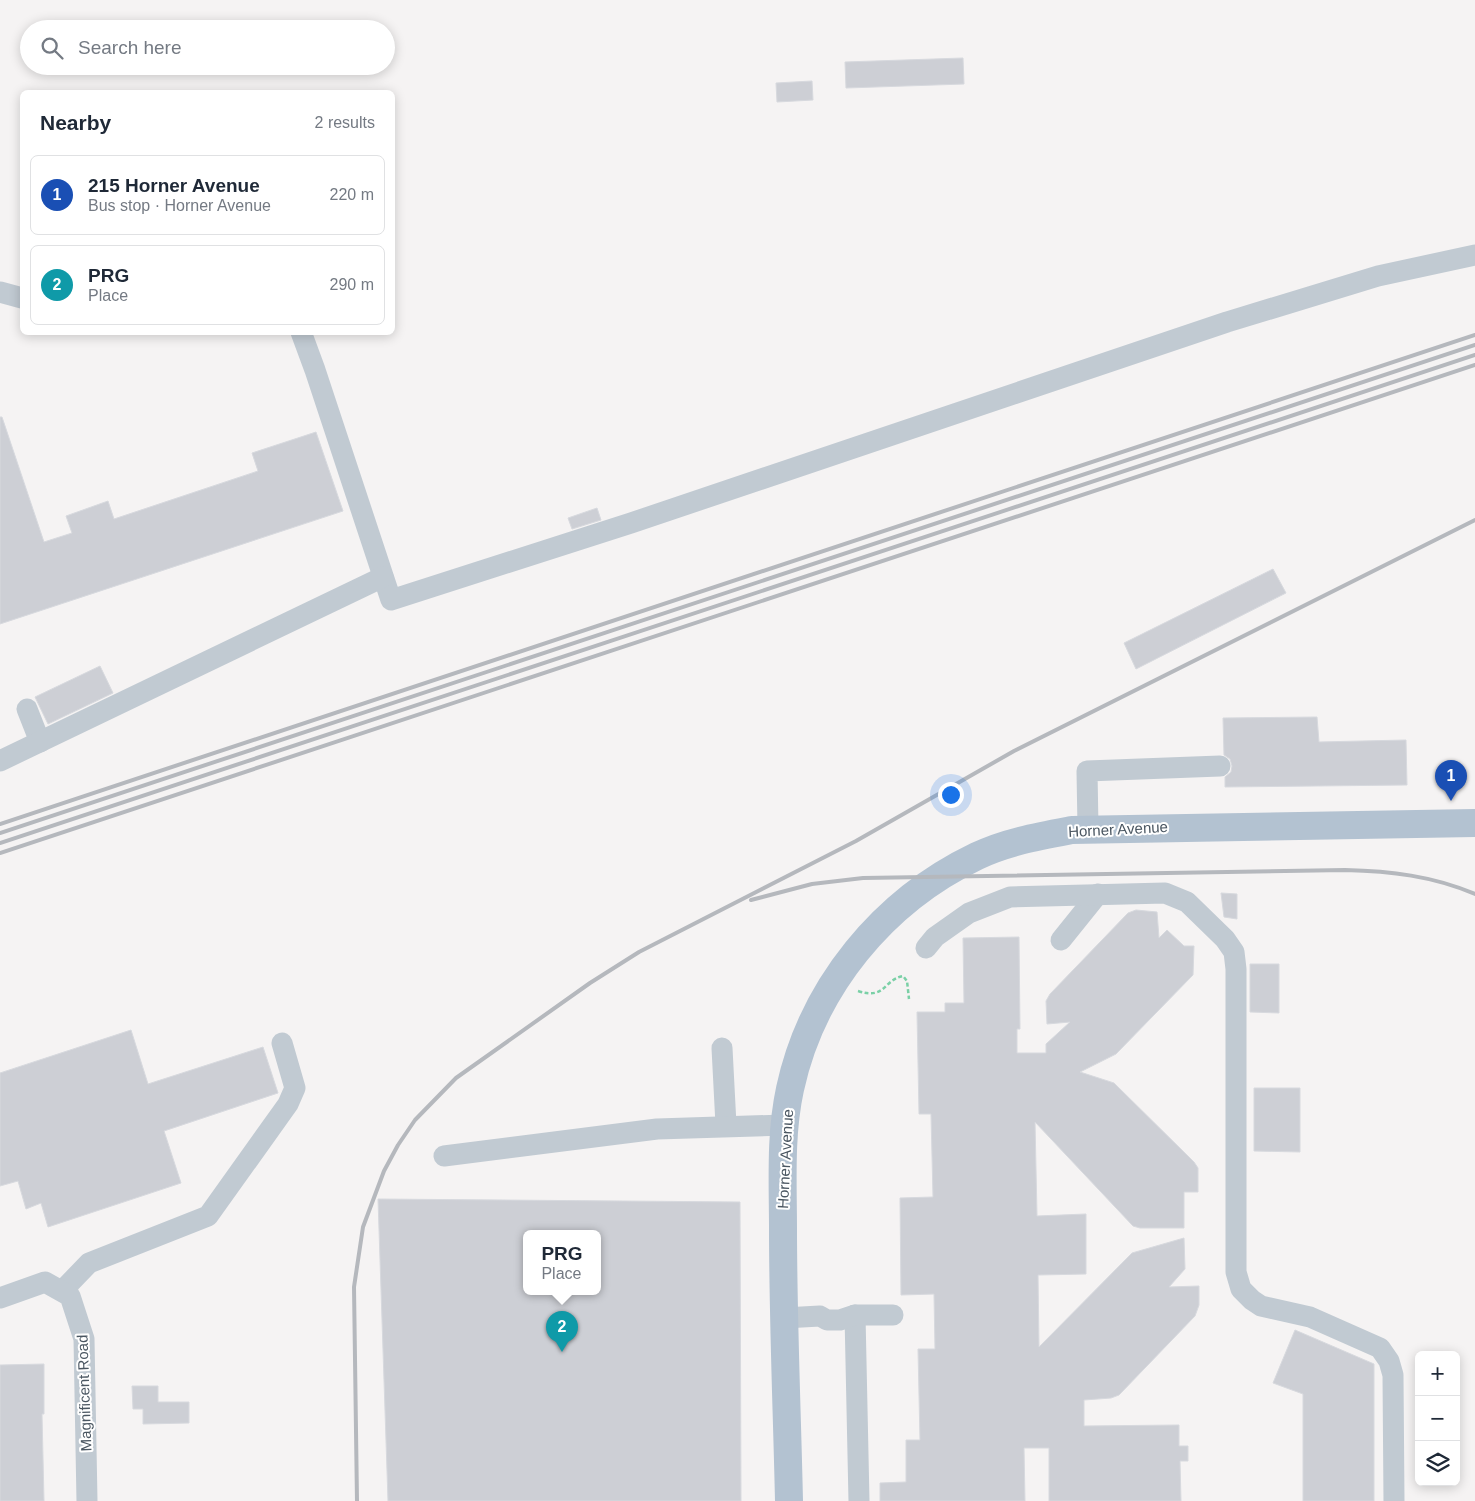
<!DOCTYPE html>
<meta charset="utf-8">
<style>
:root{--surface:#fff;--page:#f2f2f3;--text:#1f2937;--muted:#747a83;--line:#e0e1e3;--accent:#1a73e8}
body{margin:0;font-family:Arial,sans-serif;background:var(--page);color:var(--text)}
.controls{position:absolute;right:15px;bottom:15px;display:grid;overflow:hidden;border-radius:8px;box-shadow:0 2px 12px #0003}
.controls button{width:45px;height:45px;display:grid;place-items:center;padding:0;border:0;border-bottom:1px solid var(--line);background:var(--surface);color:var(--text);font:25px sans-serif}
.you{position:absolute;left:950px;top:794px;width:18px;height:18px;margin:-12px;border:4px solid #fff;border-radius:50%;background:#1a73e8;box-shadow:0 0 0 8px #1a73e833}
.badge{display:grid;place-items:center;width:32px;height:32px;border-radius:50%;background:var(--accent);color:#fff;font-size:16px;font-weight:700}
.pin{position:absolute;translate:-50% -41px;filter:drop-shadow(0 1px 2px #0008)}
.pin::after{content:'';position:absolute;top:26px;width:18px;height:15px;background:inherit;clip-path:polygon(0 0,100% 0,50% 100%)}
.popup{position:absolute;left:523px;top:1230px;width:78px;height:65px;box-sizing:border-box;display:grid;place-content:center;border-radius:8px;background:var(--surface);filter:drop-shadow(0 1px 4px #0005);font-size:16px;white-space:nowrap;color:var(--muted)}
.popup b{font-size:19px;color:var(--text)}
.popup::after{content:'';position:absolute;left:50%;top:100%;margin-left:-10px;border:10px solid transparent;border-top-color:var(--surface)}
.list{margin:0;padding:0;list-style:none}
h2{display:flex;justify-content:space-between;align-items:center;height:65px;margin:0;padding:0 20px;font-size:21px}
h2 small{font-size:16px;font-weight:400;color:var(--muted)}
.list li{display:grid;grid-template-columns:32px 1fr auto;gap:15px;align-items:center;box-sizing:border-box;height:80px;margin:0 10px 10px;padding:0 10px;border:1px solid var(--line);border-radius:8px}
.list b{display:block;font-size:19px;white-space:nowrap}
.list p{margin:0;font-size:16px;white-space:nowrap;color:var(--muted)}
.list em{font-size:16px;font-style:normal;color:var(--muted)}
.icon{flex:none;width:28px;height:28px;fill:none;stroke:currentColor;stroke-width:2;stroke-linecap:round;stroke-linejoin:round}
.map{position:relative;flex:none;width:1475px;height:1501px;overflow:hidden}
.search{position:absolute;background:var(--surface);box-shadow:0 2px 12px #0003;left:20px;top:20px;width:375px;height:55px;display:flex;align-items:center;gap:12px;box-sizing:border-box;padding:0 18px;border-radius:28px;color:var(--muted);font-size:19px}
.panel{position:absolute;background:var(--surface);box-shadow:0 2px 12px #0003;left:20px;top:90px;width:375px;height:245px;border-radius:8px}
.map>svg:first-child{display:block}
</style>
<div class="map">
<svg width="1475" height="1501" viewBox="0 0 1475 1501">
<rect width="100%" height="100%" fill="#f5f3f3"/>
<g fill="#cdcfd5" stroke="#d7d9de" fill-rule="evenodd">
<polygon points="963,58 964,84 846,88 845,62"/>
<polygon points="812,81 813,100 777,102 776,83"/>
<polygon points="0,417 2,417 44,542 72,533 66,516 108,501 114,519 258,471 252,453 316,432 343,511 0,624"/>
<polygon points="597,508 601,520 572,529 568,518"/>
<polygon points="1273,569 1286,593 1136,669 1124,643"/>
<polygon points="100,666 113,693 48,724 35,697"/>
<polygon points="1317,717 1319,742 1406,740 1407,785 1225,787 1225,777 1231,772 1232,766 1230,759 1224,755 1223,718"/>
<polygon points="1221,893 1237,894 1237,919 1224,917"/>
<polygon points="1136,910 1157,912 1159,938 1167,930 1184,946 1194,946 1193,975 1116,1054 1080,1072 1114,1083 1194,1162 1198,1168 1198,1192 1184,1192 1184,1228 1140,1228 1133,1226 1035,1122 1037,1216 1086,1214 1086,1274 1038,1275 1039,1347 1132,1253 1184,1238 1185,1269 1169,1287 1199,1286 1199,1305 1195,1316 1119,1395 1111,1398 1084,1400 1084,1426 1179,1425 1179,1446 1188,1446 1188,1461 1180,1461 1181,1501 1049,1501 1049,1448 1024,1448 1025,1501 880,1501 880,1483 906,1482 906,1440 920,1440 918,1349 935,1349 934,1294 901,1295 900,1198 933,1197 931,1114 919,1114 917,1012 945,1012 945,1003 964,1003 963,938 1019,937 1020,1029 1017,1029 1017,1053 1046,1053 1046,1044 1070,1022 1047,1024 1046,1001 1050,994 1128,913"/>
<polygon points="1250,964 1279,964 1279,1013 1250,1012"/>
<polygon points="131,1030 148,1084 263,1047 278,1093 164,1131 181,1183 48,1227 41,1203 26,1209 18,1181 0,1186 0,1073"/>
<polygon points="1254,1088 1300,1088 1300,1152 1254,1151"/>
<path d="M378,1199L740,1202L741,1501H388ZM527,1233H597V1291H527Z"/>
<polygon points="1295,1330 1374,1364 1374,1501 1303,1501 1303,1394 1273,1383"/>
<polygon points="44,1364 44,1414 42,1414 44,1501 0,1501 0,1365"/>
<polygon points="132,1386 158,1386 158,1402 189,1402 189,1423 143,1424 143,1409 133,1409"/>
</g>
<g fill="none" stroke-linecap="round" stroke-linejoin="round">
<path stroke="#7ad0a6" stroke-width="2.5" stroke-dasharray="4 2.5" stroke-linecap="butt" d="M858,991C886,1000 883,980 903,976L907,981L909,999"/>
<g stroke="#c1cad2" stroke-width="21">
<polyline points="0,292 22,298"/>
<polyline points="301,332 315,370 391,600 631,523 1227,322 1378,276 1475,255"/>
<polyline points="27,709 40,742"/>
<polyline points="0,761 383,577"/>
<polyline points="1088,828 1087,771 1220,766"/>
<polyline points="1061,940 1098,894"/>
<polyline points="926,948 935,937 969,913 1010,897 1165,893 1187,902 1225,939 1234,952 1236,969 1236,1272 1241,1289 1252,1300 1261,1306 1310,1317 1380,1348 1389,1361 1393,1375 1394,1501"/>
<polyline points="722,1048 726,1125"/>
<polyline points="444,1156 657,1129 784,1125"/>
<polyline points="63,1290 89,1263 208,1216 288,1104 295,1088 282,1043"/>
<polyline points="0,1298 45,1282 70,1296 84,1339 87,1501"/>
<polyline points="855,1315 859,1501"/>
<polyline points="784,1318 820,1316 827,1320 840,1320 855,1315 893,1315"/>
</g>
<path stroke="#b3c2d1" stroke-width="28" d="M789,1501C787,1410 783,1320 783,1229C783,1183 780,1135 790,1089C812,987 883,901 977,856C1006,842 1040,836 1072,830L1475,823"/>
<g stroke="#b5b8bd" stroke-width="4">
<polyline points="0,824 1475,335"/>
<polyline points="0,833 1475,345"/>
<polyline points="0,843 1475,355"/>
<polyline points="0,853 1475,365"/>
<path d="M751,900L812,884L863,878L1345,870C1390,871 1433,876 1475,894"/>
<polyline points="357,1501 354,1287 363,1227 384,1171 398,1145 415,1120 456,1078 590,983 639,952 856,841 1014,751 1475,520"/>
</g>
</g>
<g text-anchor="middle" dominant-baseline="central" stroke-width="4" stroke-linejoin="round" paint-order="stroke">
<g font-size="15" fill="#4a5661" stroke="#fff">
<text transform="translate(1118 829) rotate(-3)">Horner Avenue</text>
<text transform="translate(785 1159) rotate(-87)">Horner Avenue</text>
<text transform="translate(84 1393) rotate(-92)">Magnificent Road</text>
</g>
</g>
</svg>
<div class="controls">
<button>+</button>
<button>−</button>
<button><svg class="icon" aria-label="layers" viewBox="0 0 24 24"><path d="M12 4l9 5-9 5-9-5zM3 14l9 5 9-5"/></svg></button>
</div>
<div class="you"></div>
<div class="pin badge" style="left:1451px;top:801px;background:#1a4fb4">1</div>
<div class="pin badge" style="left:562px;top:1352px;background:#0f9aa8">2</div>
<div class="popup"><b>PRG</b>Place</div>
<div class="search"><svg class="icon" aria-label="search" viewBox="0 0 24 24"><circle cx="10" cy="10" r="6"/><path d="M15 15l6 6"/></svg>Search here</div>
<section class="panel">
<h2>Nearby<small>2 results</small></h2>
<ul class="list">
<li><span class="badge" style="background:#1a4fb4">1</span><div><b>215 Horner Avenue</b><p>Bus stop · Horner Avenue</p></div><em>220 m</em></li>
<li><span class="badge" style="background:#0f9aa8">2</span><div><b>PRG</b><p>Place</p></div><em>290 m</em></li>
</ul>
</section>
</div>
